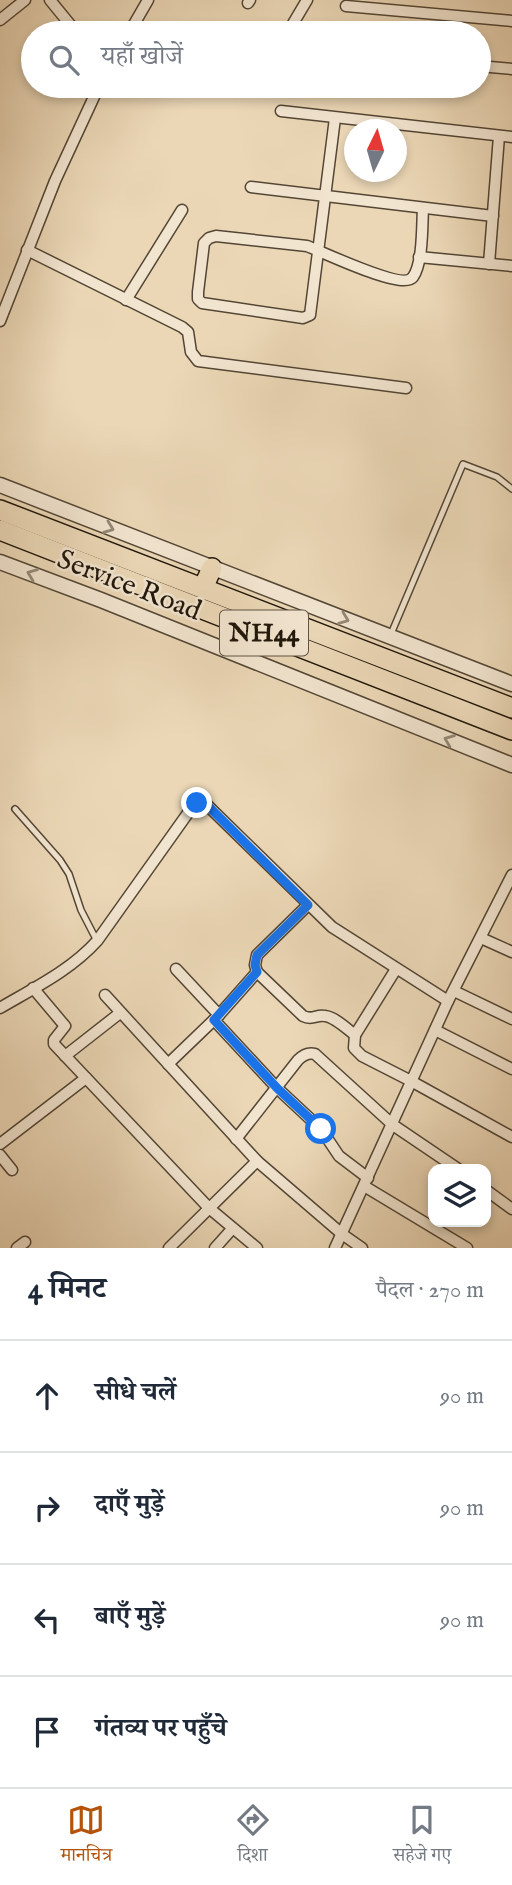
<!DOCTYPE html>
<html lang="hi">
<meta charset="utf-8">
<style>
:root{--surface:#fff;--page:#f6f6f7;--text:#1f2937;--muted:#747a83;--line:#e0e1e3;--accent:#b45309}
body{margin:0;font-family:"IM FELL English","Noto Serif Devanagari",serif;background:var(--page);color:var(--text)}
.controls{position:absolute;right:21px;bottom:21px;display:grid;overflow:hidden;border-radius:14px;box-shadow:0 4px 10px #0003}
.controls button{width:63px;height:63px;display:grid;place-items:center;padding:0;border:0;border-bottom:2px solid var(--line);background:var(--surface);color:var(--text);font:35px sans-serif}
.compass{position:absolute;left:344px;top:119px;width:63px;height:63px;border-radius:50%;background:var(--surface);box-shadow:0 4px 10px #0003;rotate:5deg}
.stop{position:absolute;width:21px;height:21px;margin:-16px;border:5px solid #1a73e8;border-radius:50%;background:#fff}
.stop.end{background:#1a73e8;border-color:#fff;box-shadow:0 2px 7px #0008}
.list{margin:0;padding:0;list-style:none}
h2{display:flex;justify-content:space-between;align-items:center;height:91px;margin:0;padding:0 28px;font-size:30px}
h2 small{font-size:23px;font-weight:400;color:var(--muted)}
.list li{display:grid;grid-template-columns:46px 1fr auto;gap:21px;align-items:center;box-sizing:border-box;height:112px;padding:0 28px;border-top:2px solid var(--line)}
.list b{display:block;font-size:26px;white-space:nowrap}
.list em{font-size:23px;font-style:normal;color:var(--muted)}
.icon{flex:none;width:38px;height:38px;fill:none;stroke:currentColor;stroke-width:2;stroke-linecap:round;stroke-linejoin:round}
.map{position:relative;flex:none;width:512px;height:1248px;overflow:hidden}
.search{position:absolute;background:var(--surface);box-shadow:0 4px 10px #0003;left:21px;right:21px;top:21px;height:77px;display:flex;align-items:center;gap:18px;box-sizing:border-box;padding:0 24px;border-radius:38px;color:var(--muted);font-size:26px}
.sheet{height:539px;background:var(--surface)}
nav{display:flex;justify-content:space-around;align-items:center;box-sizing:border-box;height:98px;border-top:2px solid var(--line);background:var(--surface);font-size:19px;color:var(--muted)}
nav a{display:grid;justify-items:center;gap:4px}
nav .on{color:var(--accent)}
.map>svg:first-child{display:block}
</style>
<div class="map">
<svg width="512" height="1248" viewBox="0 0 512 1248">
<rect width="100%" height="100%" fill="#ebd7b6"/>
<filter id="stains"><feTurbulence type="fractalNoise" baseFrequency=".00286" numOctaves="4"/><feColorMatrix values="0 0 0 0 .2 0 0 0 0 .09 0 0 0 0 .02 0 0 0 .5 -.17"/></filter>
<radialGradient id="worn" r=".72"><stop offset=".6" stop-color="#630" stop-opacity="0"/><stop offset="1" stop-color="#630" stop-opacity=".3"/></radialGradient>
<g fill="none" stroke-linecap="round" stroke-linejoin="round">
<defs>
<g id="service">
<polyline points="391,634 463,464 497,477 512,489"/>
<polyline points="15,809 60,860 69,874 81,910 97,941"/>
</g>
<g id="minor">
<polyline points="50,0 77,33"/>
<polyline points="248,3 250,0"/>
<polyline points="346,6 512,21"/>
<polyline points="0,20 25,0"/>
<polyline points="291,27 307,0"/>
<polyline points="129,33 148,0"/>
<polyline points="479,66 512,69"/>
<polyline points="281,111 512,137"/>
<path d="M335,118L310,315L303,318L202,303L198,299V292L204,243L209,238L216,236L307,246C323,252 403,291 413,277C423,263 422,226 423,208"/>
<polyline points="251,187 493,216"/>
<polyline points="27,250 182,327 188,332 191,352 198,361 406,388"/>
<polyline points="419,257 512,266"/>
<polyline points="489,264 499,136"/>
<polyline points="126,300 182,210"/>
<polyline points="0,321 55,181 99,86"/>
<path d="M308,905L257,955L255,965L257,972L303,1016C313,1021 316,1014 325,1016C335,1017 347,1029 355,1035"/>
<polyline points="481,938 512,952"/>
<polyline points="176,969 219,1015"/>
<polyline points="396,969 355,1035 354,1048 362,1056 411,1081 512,1137"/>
<polyline points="33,988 65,1026 54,1040 54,1044 209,1208 257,1248"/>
<polyline points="454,991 512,1019"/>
<polyline points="105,995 257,1161 342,1234 362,1248"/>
<path d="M0,1008C34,988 71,970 97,941L193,806L201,802L206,804L332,927L448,1001"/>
<polyline points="214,1020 277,1088 321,1129 339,1156 368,1178"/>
<polyline points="435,1030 512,1069"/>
<polyline points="65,1056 120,1013"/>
<polyline points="168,1064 219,1015 257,972"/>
<path d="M236,1139L298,1060C303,1055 308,1052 315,1054L393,1125L458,1169"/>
<polyline points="0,1144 86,1078"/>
<polyline points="0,1155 12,1170"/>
<polyline points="364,1186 467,1248"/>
<polyline points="486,1190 512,1209"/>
<polyline points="17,1248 25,1242"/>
<polyline points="169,1248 257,1161"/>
<polyline points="215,1248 232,1229"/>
<polyline points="335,1248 448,1001 512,875"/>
</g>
<g id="tertiary">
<polyline points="0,485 512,684"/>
<polyline points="0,562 101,600 512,765"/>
</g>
<g id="trunk">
<polyline points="0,510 512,708"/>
<polyline points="0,530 512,730"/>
<polyline points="203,588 212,568"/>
</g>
</defs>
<use href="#service" stroke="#534635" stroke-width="8"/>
<use href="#minor" stroke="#534635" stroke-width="13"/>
<use href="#tertiary" stroke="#534635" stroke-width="17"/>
<use href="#trunk" stroke="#20160a" stroke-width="22"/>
<use href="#service" stroke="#f2e5d0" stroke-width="5"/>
<use href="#minor" stroke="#f2e5d0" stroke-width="10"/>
<use href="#tertiary" stroke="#f2e5d0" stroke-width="14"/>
<use href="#trunk" stroke="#ebd7b6" stroke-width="19"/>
</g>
<defs><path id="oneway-chevron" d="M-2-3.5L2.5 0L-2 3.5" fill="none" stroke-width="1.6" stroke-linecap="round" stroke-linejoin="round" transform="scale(1.75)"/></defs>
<g stroke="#948877">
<use href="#oneway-chevron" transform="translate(109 528) rotate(21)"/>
<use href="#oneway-chevron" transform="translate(32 574) rotate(-159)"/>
<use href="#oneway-chevron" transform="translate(344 619) rotate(21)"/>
<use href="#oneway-chevron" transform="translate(449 740) rotate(-158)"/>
</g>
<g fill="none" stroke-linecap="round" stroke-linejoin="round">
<polyline stroke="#1a73e8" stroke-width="9" points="197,803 206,804 308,905 257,955 255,965 257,972 214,1020 277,1088 321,1129"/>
</g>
<g text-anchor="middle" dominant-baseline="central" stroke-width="5" stroke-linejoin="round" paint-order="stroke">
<rect fill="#f2e5d0" stroke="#5f5445" stroke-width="2" x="220" y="610.5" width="88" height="45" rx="5"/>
<g font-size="26" font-weight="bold" fill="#20160a">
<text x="264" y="633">NH44</text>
</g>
<g font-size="28" fill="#20160a" stroke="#f2e5d0">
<text transform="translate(129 586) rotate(21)">Service Road</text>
</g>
</g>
<rect width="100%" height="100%" filter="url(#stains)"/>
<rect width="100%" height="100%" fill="url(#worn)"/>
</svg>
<div class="controls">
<button><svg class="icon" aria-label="layers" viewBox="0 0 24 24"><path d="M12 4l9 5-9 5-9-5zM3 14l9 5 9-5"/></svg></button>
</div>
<svg class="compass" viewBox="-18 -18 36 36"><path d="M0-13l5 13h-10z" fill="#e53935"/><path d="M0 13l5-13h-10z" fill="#747a83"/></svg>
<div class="stop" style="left:321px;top:1129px"></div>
<div class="stop end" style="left:197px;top:803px"></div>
<div class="search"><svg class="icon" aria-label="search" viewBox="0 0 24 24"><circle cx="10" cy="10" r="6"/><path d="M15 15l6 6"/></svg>यहाँ खोजें</div>
</div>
<section class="sheet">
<h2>4 मिनट<small>पैदल · 270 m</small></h2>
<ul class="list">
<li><svg class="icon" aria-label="ahead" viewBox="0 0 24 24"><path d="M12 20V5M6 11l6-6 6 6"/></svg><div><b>सीधे चलें</b></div><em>90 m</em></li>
<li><svg class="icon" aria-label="right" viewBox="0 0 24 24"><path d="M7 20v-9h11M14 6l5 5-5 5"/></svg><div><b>दाएँ मुड़ें</b></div><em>90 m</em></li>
<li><svg class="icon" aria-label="left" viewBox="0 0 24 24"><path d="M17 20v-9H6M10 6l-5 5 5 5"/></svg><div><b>बाएँ मुड़ें</b></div><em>90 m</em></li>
<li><svg class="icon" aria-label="arrive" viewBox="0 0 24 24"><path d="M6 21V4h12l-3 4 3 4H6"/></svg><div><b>गंतव्य पर पहुँचे</b></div></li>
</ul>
</section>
<nav>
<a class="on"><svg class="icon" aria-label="map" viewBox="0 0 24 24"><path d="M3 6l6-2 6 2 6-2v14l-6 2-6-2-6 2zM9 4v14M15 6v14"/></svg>मानचित्र</a>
<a><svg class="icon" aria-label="directions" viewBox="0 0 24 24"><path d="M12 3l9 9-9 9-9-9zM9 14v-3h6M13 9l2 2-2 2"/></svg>दिशा</a>
<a><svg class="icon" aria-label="saved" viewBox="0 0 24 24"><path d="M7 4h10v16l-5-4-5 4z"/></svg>सहेजे गए</a>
</nav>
